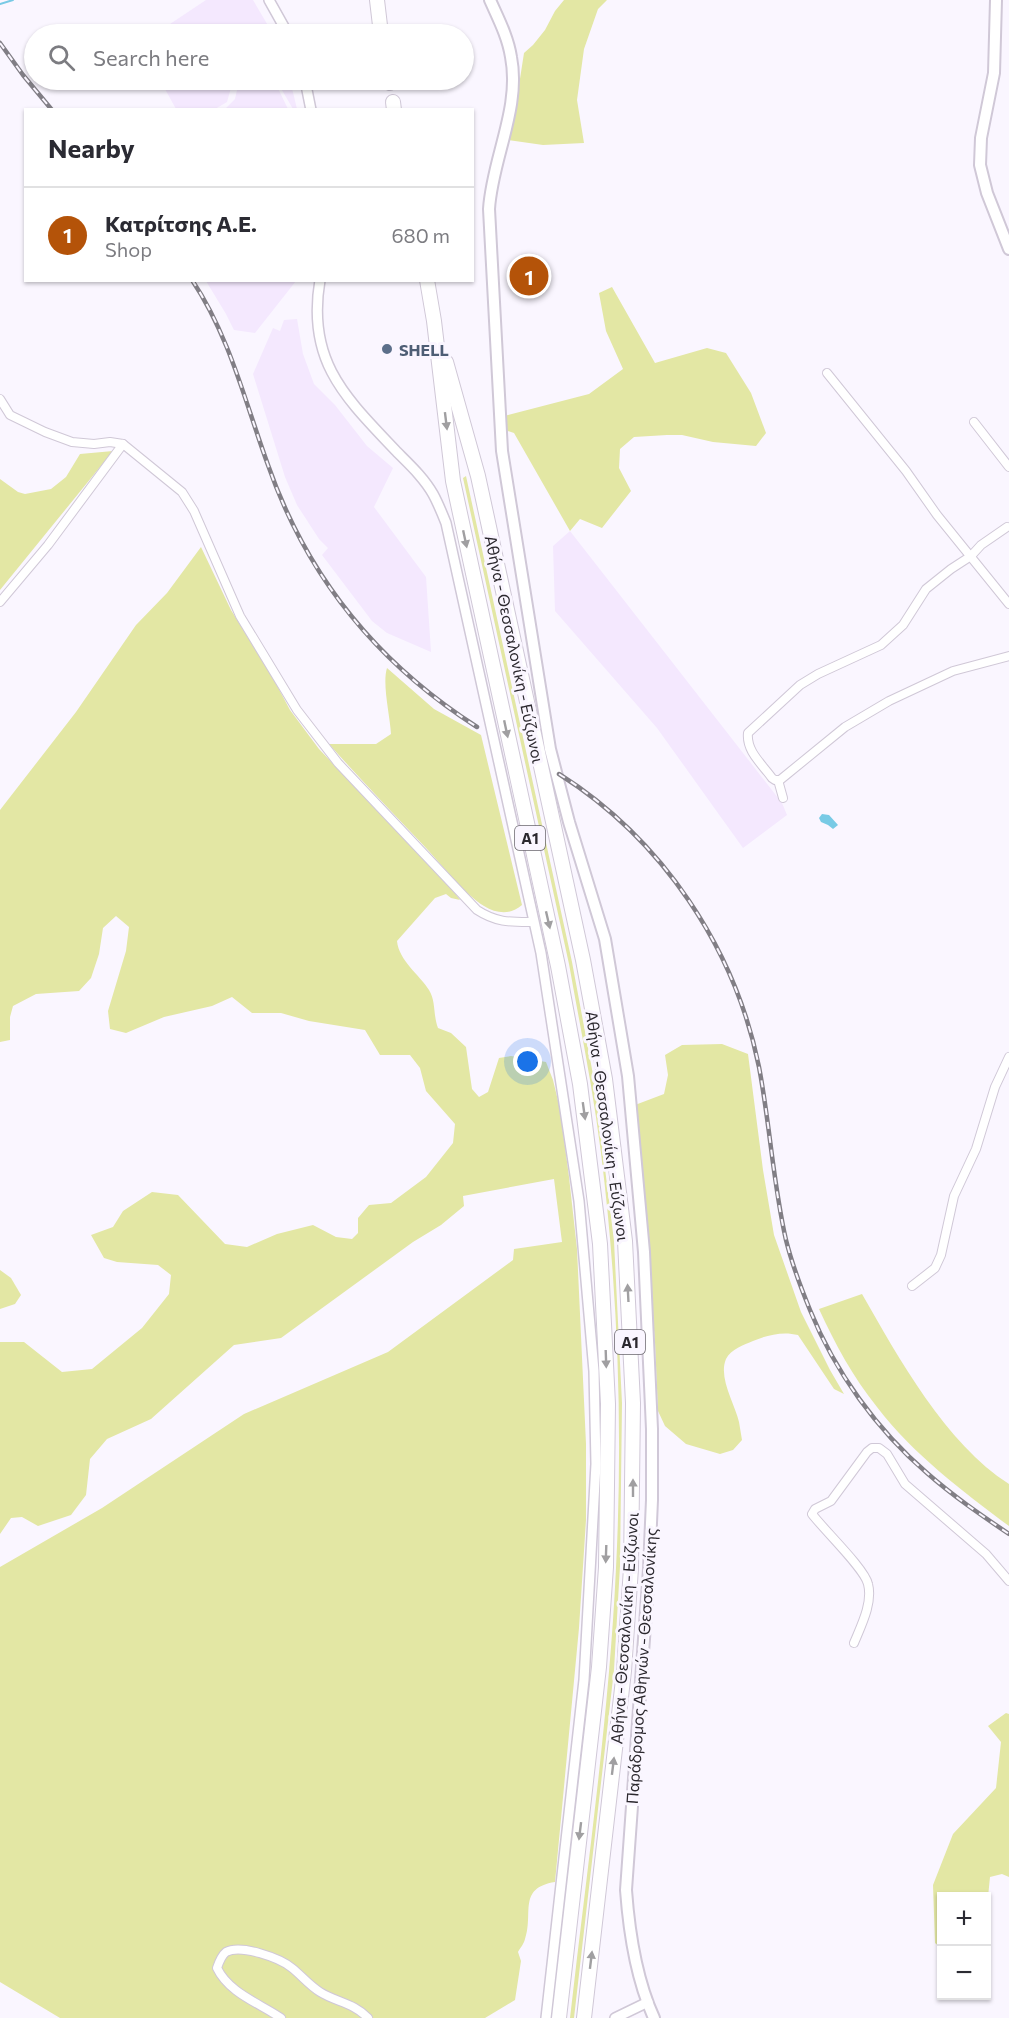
<!DOCTYPE html>
<meta charset="utf-8">
<style>
:root{--surface:#fff;--page:#f7f7f7;--text:#2b2b33;--muted:#7c7c81;--line:#e1e1e2;--accent:#b45309}
body{margin:0;font-family:Commissioner,sans-serif;background:var(--page);color:var(--text)}
.controls{position:absolute;right:18px;bottom:18px;display:grid;overflow:hidden;border-radius:0px;box-shadow:0 2px 4px #0004}
.controls button{width:54px;height:54px;display:grid;place-items:center;padding:0;border:0;border-bottom:2px solid var(--line);background:var(--surface);color:var(--text);font:30px sans-serif}
.you{position:absolute;left:528px;top:1062px;width:21px;height:21px;margin:-15px;border:4px solid #fff;border-radius:50%;background:#1a73e8;box-shadow:0 0 0 9px #1a73e833}
.badge{display:grid;place-items:center;width:39px;height:39px;border-radius:50%;background:var(--accent);color:#fff;font-size:20px;font-weight:700}
.pin{position:absolute;translate:-50% -50%;border:3px solid #fff;box-shadow:0 2px 6px #0006}
.list{margin:0;padding:0;list-style:none}
h2{display:flex;justify-content:space-between;align-items:center;height:78px;margin:0;padding:0 24px;font-size:26px}
h2 small{font-size:20px;font-weight:400;color:var(--muted)}
.list li{display:grid;grid-template-columns:39px 1fr auto;gap:18px;align-items:center;box-sizing:border-box;height:96px;padding:0 24px;border-top:2px solid var(--line)}
.list b{display:block;font-size:22px;white-space:nowrap}
.list p{margin:0;font-size:20px;white-space:nowrap;color:var(--muted)}
.list em{font-size:20px;font-style:normal;color:var(--muted)}
.icon{flex:none;width:33px;height:33px;fill:none;stroke:currentColor;stroke-width:2;stroke-linecap:round;stroke-linejoin:round}
.map{position:relative;flex:none;width:1009px;height:2018px;overflow:hidden}
.search{position:absolute;background:var(--surface);box-shadow:0 2px 4px #0004;left:24px;top:24px;width:450px;height:66px;display:flex;align-items:center;gap:15px;box-sizing:border-box;padding:0 21px;border-radius:33px;color:var(--muted);font-size:22px}
.panel{position:absolute;background:var(--surface);box-shadow:0 2px 4px #0004;left:24px;top:108px;width:450px;height:174px;border-radius:0px}
.map>svg:first-child{display:block}
</style>
<div class="map">
<svg width="1009" height="2018" viewBox="0 0 1009 2018">
<rect width="100%" height="100%" fill="#faf6ff"/>
<g fill="#f4e8fe">
<polygon points="206,0 253,0 273,34 155,34"/>
<polygon points="160,80 274,80 288,109 225,109 235,99 237,90 244,80 231,88 227,102 215,109 176,109"/>
<polygon points="276,80 290,80 297,109 293,109"/>
<polygon points="206,281 296,281 255,333 234,330 226,314"/>
<polygon points="297,319 303,354 314,384 335,405 367,446 393,468 374,507 426,577 431,652 387,633 372,621 322,555 328,548 319,539 297,505 285,477 253,374 273,328 280,331 284,320"/>
<polygon points="570,531 782,803 787,815 743,848 657,728 555,611 553,546"/>
</g>
<g fill="#e3e7a4">
<polygon points="564,0 607,0 598,9 584,49 577,100 584,143 543,145 508,140 517,98 524,53 533,45 545,30 555,11"/>
<polygon points="612,287 655,363 707,348 726,353 751,393 766,433 756,446 713,442 682,435 667,435 634,437 620,449 619,468 631,491 602,528 580,519 570,531 514,433 505,430 504,416 589,394 623,369 606,331 599,293"/>
<polygon points="113,451 0,590 0,479 18,492 25,494 51,489 66,477 80,454"/>
<path d="M466,476L572,962L594,1080L614,1241L622,1403L620,1566L614,1670L574,2018H570C587,1868 609,1718 616,1568C623,1430 618,1290 601,1153C593,1089 580,1026 569,964L463,478Z"/>
<path d="M201,547L231,610L273,678L290,710L319,749L450,886L460,900L451,898L446,894L435,898L397,941C399,961 419,974 429,990C436,1001 433,1015 438,1028L451,1033L466,1047L472,1089L479,1097L488,1092L499,1058L511,1056L546,1062L553,1080L560,1109L569,1177L577,1249L586,1444V1520L579,1628L555,1882C517,1888 534,1914 525,1939C524,1944 520,1948 518,1952L521,1961L515,2000L485,2018H60L0,1982V1567L102,1508L244,1414L388,1352L513,1260L514,1249L562,1242L554,1179L463,1196L464,1206L441,1225L413,1242L281,1338L234,1345L151,1419L107,1439L90,1459L86,1495L71,1515L38,1526L22,1517L11,1518L0,1534V1342H24L62,1372L92,1369L142,1328L169,1294L171,1275L158,1265L117,1262L104,1258L91,1235L113,1227L123,1211L152,1192L178,1195L225,1244L247,1247L277,1234L313,1225L336,1237L352,1239L358,1233V1218L369,1205L391,1203L426,1177L453,1143L455,1124L426,1091L420,1068L410,1055H380L365,1030L309,1021L281,1013H252L232,997L212,1006L164,1017L126,1033L110,1029L108,1011L126,951L129,927L116,916L103,928L99,954L91,978L79,991L36,994L13,1006L10,1017V1040L0,1042V810L76,712L136,625L167,593Z"/>
<path d="M387,668L434,709L481,735L522,905C511,915 497,914 484,906C463,893 443,866 426,848C393,813 360,779 329,744H376L391,734C390,715 382,684 387,668Z"/>
<path d="M722,1044L748,1054L763,1170L774,1235L801,1312L830,1370L844,1394L834,1389L798,1335C783,1331 767,1335 753,1341C744,1345 731,1349 726,1359C718,1378 735,1404 739,1422C740,1428 741,1434 742,1440L733,1450L720,1454L686,1444L665,1426L658,1411L655,1342L635,1105L664,1094L668,1075L665,1055L682,1045Z"/>
<polygon points="0,1270 11,1278 21,1295 15,1304 0,1309"/>
<path d="M862,1294C898,1357 946,1444 1009,1484V1526C962,1491 913,1454 877,1407C853,1377 835,1344 819,1309Z"/>
<polygon points="1006,1713 1009,1714 1009,1877 1002,1874 990,1877 987,1907 986,1896 942,1896 941,1948 935,1943 933,1885 953,1834 996,1788 1001,1742 988,1726"/>
</g>
<polygon fill="#78cae5" points="822,814 829,815 838,825 833,829 828,825 821,822 819,818"/>
<g fill="none" stroke-linecap="round" stroke-linejoin="round">
<polyline stroke="#78cae5" stroke-width="2" points="0,4 13,0"/>
<defs>
<g id="minor">
<polyline points="827,373 906,471 937,515 1009,604"/>
<path d="M0,399L10,415L45,432L72,442L94,444L110,442L123,444L182,492L194,511L240,616L297,710L338,763L477,910C497,923 511,922 534,922"/>
<polyline points="974,422 1009,467"/>
<path d="M1007,527L981,545L971,556L951,569L926,589L903,625L881,645L818,674L800,685L748,733C746,751 762,764 772,778L775,780H780L845,727L889,701L953,671L1009,656"/>
<polyline points="0,602 48,545 123,444"/>
<polyline points="778,780 783,798"/>
<polyline points="912,1286 935,1268 941,1255 954,1196 976,1149 995,1087 1009,1057"/>
<path d="M854,1643C861,1626 873,1603 868,1584C865,1569 824,1530 812,1514L815,1509L831,1501L867,1452L872,1448H879L887,1454L905,1484L986,1554L1009,1581"/>
<path d="M281,2018C259,2003 229,1993 217,1968C219,1962 221,1956 226,1952C241,1944 280,1958 292,1968C302,1976 309,1985 320,1992C336,2002 354,2003 368,2018"/>
</g>
<g id="tertiary">
<polyline points="269,0 288,34"/>
<polyline points="305,80 311,110"/>
<path d="M320,280C306,362 346,398 397,452C410,465 424,478 433,494C438,503 442,513 446,523L541,953L579,1201L594,1371L596,1464L584,1680L546,2018"/>
<polyline points="615,2018 648,2002"/>
</g>
<g id="secondary">
<path d="M490,0C498,18 508,37 511,57C521,108 492,159 489,209L502,451L550,749L569,822L605,939L628,1076L644,1252L652,1429V1500L649,1569L626,1890C629,1931 637,1981 654,2018"/>
<polyline points="996,0 994,73 981,138 980,165 987,193 1009,249"/>
</g>
<g id="motorway">
<polyline points="377,0 381,34"/>
<polyline points="389,80 390,83"/>
<polyline points="393,102 394,110"/>
<polyline points="427,280 434,321 453,481 558,966 580,1084 600,1244 608,1404 606,1567 599,1667 559,2018"/>
<polyline points="446,362 478,476 583,960 605,1079 625,1241 633,1403 631,1568 624,1671 584,2018"/>
</g>
</defs>
<use href="#minor" stroke="#d0c8d7" stroke-width="10"/>
<use href="#tertiary" stroke="#d0c8d7" stroke-width="12"/>
<use href="#secondary" stroke="#d0c8d7" stroke-width="14"/>
<use href="#motorway" stroke="#d0c8d7" stroke-width="16"/>
<use href="#minor" stroke="#fff" stroke-width="8"/>
<use href="#tertiary" stroke="#fff" stroke-width="9"/>
<use href="#secondary" stroke="#fff" stroke-width="10"/>
<use href="#motorway" stroke="#fff" stroke-width="14"/>
<defs>
<g id="rail">
<polyline points="0,43 23,75 52,110"/>
<path d="M192,280C230,337 245,402 268,465C307,577 377,663 477,727"/>
<path d="M559,774C662,839 735,948 759,1067C770,1125 773,1183 786,1240C792,1264 801,1288 810,1310C835,1372 877,1430 927,1473C953,1496 981,1515 1009,1534"/>
</g>
</defs>
<use href="#rail" stroke="#817e85" stroke-width="4.5"/>
<use href="#rail" stroke="#faf6ff" stroke-width="2" stroke-dasharray="7" stroke-linecap="butt"/>
</g>
<defs><path id="oneway-solid" d="M-6-.8H1V-3.2L6.5 0L1 3.2V.8H-6Z" transform="scale(1.5)"/></defs>
<g fill="#a09fa1">
<use href="#oneway-solid" transform="translate(446 421) rotate(83)"/>
<use href="#oneway-solid" transform="translate(465 539) rotate(78)"/>
<use href="#oneway-solid" transform="translate(506 729) rotate(78)"/>
<use href="#oneway-solid" transform="translate(548 920) rotate(77)"/>
<use href="#oneway-solid" transform="translate(584 1111) rotate(82)"/>
<use href="#oneway-solid" transform="translate(628 1293) rotate(-93)"/>
<use href="#oneway-solid" transform="translate(606 1359) rotate(88)"/>
<use href="#oneway-solid" transform="translate(633 1488) rotate(-90)"/>
<use href="#oneway-solid" transform="translate(606 1554) rotate(92)"/>
<use href="#oneway-solid" transform="translate(613 1766) rotate(-83)"/>
<use href="#oneway-solid" transform="translate(580 1831) rotate(97)"/>
<use href="#oneway-solid" transform="translate(591 1960) rotate(-83)"/>
</g>
<circle fill="#5c6f8a" stroke="#faf6ff" stroke-width="2" cx="387" cy="349" r="6"/>
<g text-anchor="middle" dominant-baseline="central" stroke-width="6" stroke-linejoin="round" paint-order="stroke">
<g fill="#faf6ff" stroke="#6a666d" stroke-width="1.5">
<rect x="515" y="826" width="30" height="24" rx="4.5"/>
<rect x="615" y="1330" width="30" height="24" rx="4.5"/>
</g>
<g font-size="15" font-weight="bold" fill="#2c292f">
<text x="530" y="838">Α1</text>
<text x="630" y="1342">Α1</text>
</g>
<g font-size="16" font-weight="bold" fill="#4e5e75" stroke="#faf6ff" text-anchor="start">
<text x="399" y="349">SHELL</text>
</g>
<g font-size="16" fill="#2c292f" stroke="#faf6ff">
<text transform="translate(515 649) rotate(78)">Αθήνα - Θεσσαλονίκη - Εύζωνοι</text>
<text transform="translate(608 1126) rotate(82)">Αθήνα - Θεσσαλονίκη - Εύζωνοι</text>
<text transform="translate(624 1628) rotate(-86)">Αθήνα - Θεσσαλονίκη - Εύζωνοι</text>
<text transform="translate(641 1666) rotate(-86)">Παράδρομος Αθηνών - Θεσσαλονίκης</text>
</g>
</g>
</svg>
<div class="controls">
<button>+</button>
<button>−</button>
</div>
<div class="you"></div>
<div class="pin badge" style="left:529px;top:276px">1</div>
<div class="search"><svg class="icon" aria-label="search" viewBox="0 0 24 24"><circle cx="10" cy="10" r="6"/><path d="M15 15l6 6"/></svg>Search here</div>
<section class="panel">
<h2>Nearby<small></small></h2>
<ul class="list">
<li><span class="badge">1</span><div><b>Κατρίτσης Α.Ε.</b><p>Shop</p></div><em>680 m</em></li>
</ul>
</section>
</div>
